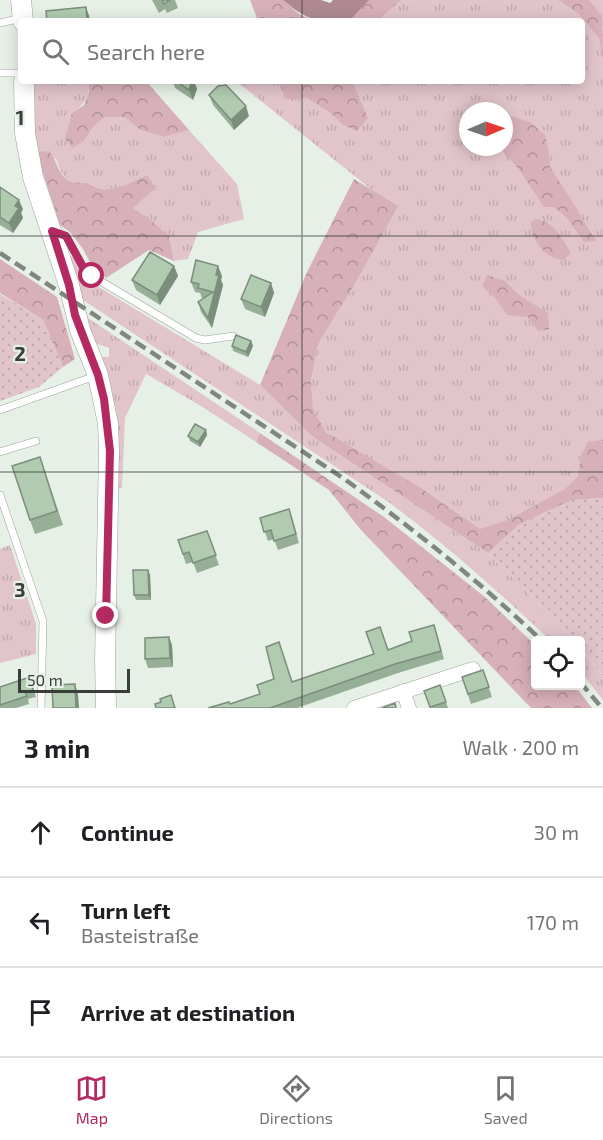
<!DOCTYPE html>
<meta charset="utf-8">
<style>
:root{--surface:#fff;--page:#f2f2f2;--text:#202124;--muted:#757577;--line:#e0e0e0;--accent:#b52962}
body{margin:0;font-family:"Exo 2",sans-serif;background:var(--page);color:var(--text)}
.controls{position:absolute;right:18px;bottom:18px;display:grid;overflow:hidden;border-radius:6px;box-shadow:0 3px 15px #0003}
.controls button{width:54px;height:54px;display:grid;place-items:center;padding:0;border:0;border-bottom:2px solid var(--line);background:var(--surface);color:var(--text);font:30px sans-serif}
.compass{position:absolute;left:459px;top:102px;width:54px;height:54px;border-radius:50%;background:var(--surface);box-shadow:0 3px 15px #0003;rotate:88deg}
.scale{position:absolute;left:18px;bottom:15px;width:112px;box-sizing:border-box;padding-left:6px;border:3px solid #3a3e3a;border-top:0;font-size:16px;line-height:21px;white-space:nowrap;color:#3a3e3a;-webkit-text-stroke:4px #e7f0e7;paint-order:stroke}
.stop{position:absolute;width:18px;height:18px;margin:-14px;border:4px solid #b52962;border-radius:50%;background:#fff}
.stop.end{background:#b52962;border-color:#fff;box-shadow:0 2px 6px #0008}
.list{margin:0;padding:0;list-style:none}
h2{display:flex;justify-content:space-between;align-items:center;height:78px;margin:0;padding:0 24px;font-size:26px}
h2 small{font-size:20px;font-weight:400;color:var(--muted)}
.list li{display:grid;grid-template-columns:39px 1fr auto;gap:18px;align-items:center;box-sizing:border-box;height:90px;padding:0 24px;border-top:2px solid var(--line)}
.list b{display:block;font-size:22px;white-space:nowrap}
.list p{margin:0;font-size:20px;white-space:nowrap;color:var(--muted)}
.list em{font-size:20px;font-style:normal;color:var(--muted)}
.icon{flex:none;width:33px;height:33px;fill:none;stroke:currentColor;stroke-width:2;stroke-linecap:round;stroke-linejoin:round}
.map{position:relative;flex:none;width:603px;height:708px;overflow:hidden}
.search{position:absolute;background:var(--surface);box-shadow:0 3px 15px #0003;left:18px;right:18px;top:18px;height:66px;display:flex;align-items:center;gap:15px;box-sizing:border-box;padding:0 21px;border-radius:6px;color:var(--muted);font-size:22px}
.sheet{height:348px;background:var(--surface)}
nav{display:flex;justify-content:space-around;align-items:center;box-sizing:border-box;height:84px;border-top:2px solid var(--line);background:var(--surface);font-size:16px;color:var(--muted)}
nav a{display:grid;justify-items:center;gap:3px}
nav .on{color:var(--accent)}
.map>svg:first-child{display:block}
</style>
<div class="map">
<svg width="603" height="708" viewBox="0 0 603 708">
<defs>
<pattern id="grass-tufts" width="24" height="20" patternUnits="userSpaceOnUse" patternTransform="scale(1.5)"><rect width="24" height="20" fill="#e1c5cb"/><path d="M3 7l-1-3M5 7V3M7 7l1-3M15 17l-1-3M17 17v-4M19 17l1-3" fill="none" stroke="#c2aaaf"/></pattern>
<pattern id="forest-crowns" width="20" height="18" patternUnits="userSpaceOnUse" patternTransform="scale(1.5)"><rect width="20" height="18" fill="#d7b0b9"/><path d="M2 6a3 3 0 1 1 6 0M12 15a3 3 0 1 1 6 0" fill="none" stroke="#af9197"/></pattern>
<pattern id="garden-dots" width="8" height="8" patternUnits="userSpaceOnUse" patternTransform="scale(1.5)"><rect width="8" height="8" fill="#e1c5cb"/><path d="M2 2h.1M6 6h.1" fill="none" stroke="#c2aaaf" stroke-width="1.8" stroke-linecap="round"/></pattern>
</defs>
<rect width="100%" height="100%" fill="#e7f0e7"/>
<g fill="url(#grass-tufts)" fill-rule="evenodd">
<path d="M343,0H603V496L559,504L478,539L390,484L305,414L312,396L311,381L318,344L356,282L387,202L236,81H582V21H330ZM468,111H504V147H468Z"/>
<path d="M89,81C90,97 85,104 72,113L84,141L94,126L105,117H124L140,130L164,137L189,130L237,184L244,219L198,232L188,259L174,261L169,236L150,219L133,208L156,188L147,175C133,181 118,191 102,189C96,188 91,183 85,183C82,182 78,184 75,183C63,181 60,169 56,159L36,152L30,82Z"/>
<path d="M70,256L74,258L89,281L260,385L313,437L488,553L575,640H550C498,591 445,544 387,501L83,300Z"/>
<polygon points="85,316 260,433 256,442 201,406 146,374 125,418 122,488 117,487 100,357 109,357 109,348 95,343"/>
<polygon points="10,545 36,624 36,654 0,663 0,549"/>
<polygon points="580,648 603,676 603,700 581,672"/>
</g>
<g fill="url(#forest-crowns)">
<polygon points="250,0 283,0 299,14 315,21 258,21"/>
<polygon points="369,0 401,0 377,21 349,21"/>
<polygon points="559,0 589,0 602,16 603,61 599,38 579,14"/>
<polygon points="89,81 146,81 189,130 164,137 140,130 124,117 105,117 94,126 84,141 72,148 65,139 72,113 84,105 89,92"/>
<polygon points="279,81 352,81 368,118 357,131 343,125 331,113 307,98 285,99"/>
<polygon points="504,114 530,122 545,135 549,152 550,167 575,206 596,241 584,242 566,217 554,207 544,207 518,168 499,147 504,147"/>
<path d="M49,151C56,159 58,172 66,179C72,184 77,182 84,183C90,183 96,188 102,189C117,191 133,181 147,175L156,188L133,208L150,219L169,236L174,261L149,250L106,278L91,264L83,249L70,232L60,225L36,152Z"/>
<polygon points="354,179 398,206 353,287 318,344 311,381 313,410 326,432 421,488 480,529 508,520 565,489 578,476 581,455 588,442 603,440 603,498 572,500 520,524 488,553 313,437 260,385 307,272"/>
<path d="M536,219C554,221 562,238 571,253L564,260C546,260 530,239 531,222Z"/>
<polygon points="0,259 57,297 75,359 63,367 43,320 0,293"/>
<polygon points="487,275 505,281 519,295 548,313 549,329 538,331 528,317 507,315 496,299 482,286"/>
<polygon points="260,433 384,517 485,597 535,645 536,686 575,686 592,708 531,708 361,530 329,490 256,442"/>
</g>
<g fill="url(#garden-dots)">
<polygon points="0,294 43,320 63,367 39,387 0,401"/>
<polygon points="603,498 603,676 581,648 580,640 575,640 488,553 520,524 572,500"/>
</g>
<path fill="#ae8992" d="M283,0H321L330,3L333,0H369L349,21C316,21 309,22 283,0Z"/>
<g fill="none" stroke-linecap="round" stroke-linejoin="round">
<defs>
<g id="service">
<polyline points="0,23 21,18"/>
<polyline points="0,73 21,73"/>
<polyline points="55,232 66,236 83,267 92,276 196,338 205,340 233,336"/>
<polyline points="0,410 95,376"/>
<polyline points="0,452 36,441"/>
<polyline points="0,495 43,621 41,708"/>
</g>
<g id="minor">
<polyline points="403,691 409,708"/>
<polyline points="354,708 473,669"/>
</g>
<g id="secondary">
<polyline points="21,0 23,21"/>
<polyline points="24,81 25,133 33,177 69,285 80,330 98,375 108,424 109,451 105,660 106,708"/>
</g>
</defs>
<use href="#service" stroke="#9aa29a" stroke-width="8"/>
<use href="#minor" stroke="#9aa29a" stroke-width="15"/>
<use href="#secondary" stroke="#9aa29a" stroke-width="21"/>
<use href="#service" stroke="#fff" stroke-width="7"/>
<use href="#minor" stroke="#fff" stroke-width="14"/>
<use href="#secondary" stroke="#fff" stroke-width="20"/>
<g stroke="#808680" stroke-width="4.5" stroke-dasharray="12 6" stroke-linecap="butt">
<path d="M0,253L343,478C412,528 479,581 541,640"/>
<polyline points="580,682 602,708"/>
</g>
</g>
<g fill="#97af97">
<polygon points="152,0 175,0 178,8 167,13 165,9 159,13"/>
<polygon points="86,7 89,16 90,21 47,21"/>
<polygon points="173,81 194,81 197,89 193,100 175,88"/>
<polygon points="209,95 249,116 234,130 213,105"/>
<polygon points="0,187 23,209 21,213 23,218 13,233 0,225"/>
<polygon points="174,266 178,276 160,305 136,290 132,280"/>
<polygon points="222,276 221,280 223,285 212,328 201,312 198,302 204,298 202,298 200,293 195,292 191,282"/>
<polygon points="271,283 274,293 265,317 245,309 241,299"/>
<polygon points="251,341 253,346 248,357 233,351 232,346"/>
<polygon points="206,430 207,435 200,447 190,441 188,436"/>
<polygon points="40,457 63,525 35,534 30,520"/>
<polygon points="260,518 292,518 299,543 278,550 274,539 268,541"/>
<polygon points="207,531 219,565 197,573 193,562 186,564 178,540"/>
<polygon points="148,570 150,575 151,600 136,600 134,595"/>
<polygon points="437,634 444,659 398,673 297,708 208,708 230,704"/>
<polygon points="172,645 173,667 148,668 145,659"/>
<polygon points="483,670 492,697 471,704 462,677"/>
<polygon points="30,677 36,697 28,699 29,704 16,708 0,708 0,687"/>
<polygon points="440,685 448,708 430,708 424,691"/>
</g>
<g fill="#7b8e7b">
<polygon points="86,7 89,16 90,21 88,21 87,19"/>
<polygon points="192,81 194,81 197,89 193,100 189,90"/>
<polygon points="246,106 249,116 234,130 231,120"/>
<polygon points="19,200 23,209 21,213 23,218 13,233 9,223 15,206"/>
<polygon points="174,266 178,276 160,305 157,295"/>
<polygon points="218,266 222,276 221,280 223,285 212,328 208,318"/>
<polygon points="271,283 274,293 265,317 261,307"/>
<polygon points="251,341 253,346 248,357 246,352"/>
<polygon points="206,430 207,435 200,447 198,442"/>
<polygon points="148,570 150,575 151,600 149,595"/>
<polygon points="169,637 172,645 173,667 170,658"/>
<polygon points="75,684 78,694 79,708 76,708"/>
</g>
<g fill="#b0cbb0" stroke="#7b8e7b" stroke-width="1.5">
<polygon points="162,0 170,0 164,4"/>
<polygon points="86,7 87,19 75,20 75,21 47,21 46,11"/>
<polygon points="176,81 192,81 189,90"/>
<polygon points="226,85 246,106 231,120 209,95 218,86"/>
<polygon points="0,187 19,200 15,206 19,208 9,223 0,217"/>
<polygon points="150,252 174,266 157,295 132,280"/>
<polygon points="196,260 218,266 216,275 219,275 208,318 198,302 213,292 198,288 199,284 191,282"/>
<polygon points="251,275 271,283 261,307 241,299"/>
<polygon points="236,335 251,341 246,352 232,346"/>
<polygon points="195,424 206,430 198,442 188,436"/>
<polygon points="40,457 57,511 30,520 12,466"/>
<polygon points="289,509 296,534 274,541 271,530 264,532 260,518"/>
<polygon points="207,531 216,555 193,563 189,552 183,554 178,540"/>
<polygon points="133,570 148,570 149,595 134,595"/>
<polygon points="434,625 441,651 395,664 270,708 208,708 229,702 230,704 260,694 257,685 274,679 266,647 279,642 292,682 374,654 366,632 380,627 388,650 412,641 409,632"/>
<polygon points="169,637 170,658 145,659 145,638"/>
<polygon points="483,670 489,687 468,694 462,677"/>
<polygon points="30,677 33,690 25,692 27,696 0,705 0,687"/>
<polygon points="75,684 76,708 53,708 52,685"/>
<polygon points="440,685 446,702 430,707 424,691"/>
<polygon points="171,695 175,708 156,708 155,704 161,702 160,699"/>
<polygon points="395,703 396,708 382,708"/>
</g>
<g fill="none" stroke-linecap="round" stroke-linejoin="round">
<polyline stroke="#b52962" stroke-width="8" points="92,276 83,267 66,236 52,231 69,285 75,315 98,375 104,399 110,451 106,616"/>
</g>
<path fill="none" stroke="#3a3e3a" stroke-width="1.5" stroke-opacity="0.55" d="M302,0V21M302,81V708M0,236H603M0,472H603"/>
<g font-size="20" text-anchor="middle" font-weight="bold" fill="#3a3e3a" stroke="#e7f0e7" stroke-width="4.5" stroke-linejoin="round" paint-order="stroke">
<text x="20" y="125">1</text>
<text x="20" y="361">2</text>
<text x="20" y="597">3</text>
</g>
</svg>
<div class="controls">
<button><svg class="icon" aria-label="locate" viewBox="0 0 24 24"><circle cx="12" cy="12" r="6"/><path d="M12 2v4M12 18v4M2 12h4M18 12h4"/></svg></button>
</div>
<svg class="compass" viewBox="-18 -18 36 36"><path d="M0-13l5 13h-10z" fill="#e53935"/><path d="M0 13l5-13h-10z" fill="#757577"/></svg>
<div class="scale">50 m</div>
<div class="stop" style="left:92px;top:276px"></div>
<div class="stop end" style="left:106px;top:616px"></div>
<div class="search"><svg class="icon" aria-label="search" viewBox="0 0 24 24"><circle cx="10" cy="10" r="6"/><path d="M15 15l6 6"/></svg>Search here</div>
</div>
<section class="sheet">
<h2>3 min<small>Walk · 200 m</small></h2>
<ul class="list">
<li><svg class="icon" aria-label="ahead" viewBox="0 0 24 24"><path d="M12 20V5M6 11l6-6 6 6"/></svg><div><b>Continue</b></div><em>30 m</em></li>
<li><svg class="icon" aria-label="left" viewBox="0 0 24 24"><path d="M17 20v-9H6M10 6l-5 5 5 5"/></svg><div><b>Turn left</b><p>Basteistraße</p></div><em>170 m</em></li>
<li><svg class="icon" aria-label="arrive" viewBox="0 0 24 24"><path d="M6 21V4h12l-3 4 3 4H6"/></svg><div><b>Arrive at destination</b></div></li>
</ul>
</section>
<nav>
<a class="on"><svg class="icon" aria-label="map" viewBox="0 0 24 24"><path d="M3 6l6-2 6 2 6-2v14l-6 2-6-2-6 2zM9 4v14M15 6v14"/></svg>Map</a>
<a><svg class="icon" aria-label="directions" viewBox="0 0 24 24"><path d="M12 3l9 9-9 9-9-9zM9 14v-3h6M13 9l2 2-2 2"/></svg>Directions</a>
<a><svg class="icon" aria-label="saved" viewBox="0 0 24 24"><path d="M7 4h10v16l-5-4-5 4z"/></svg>Saved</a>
</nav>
